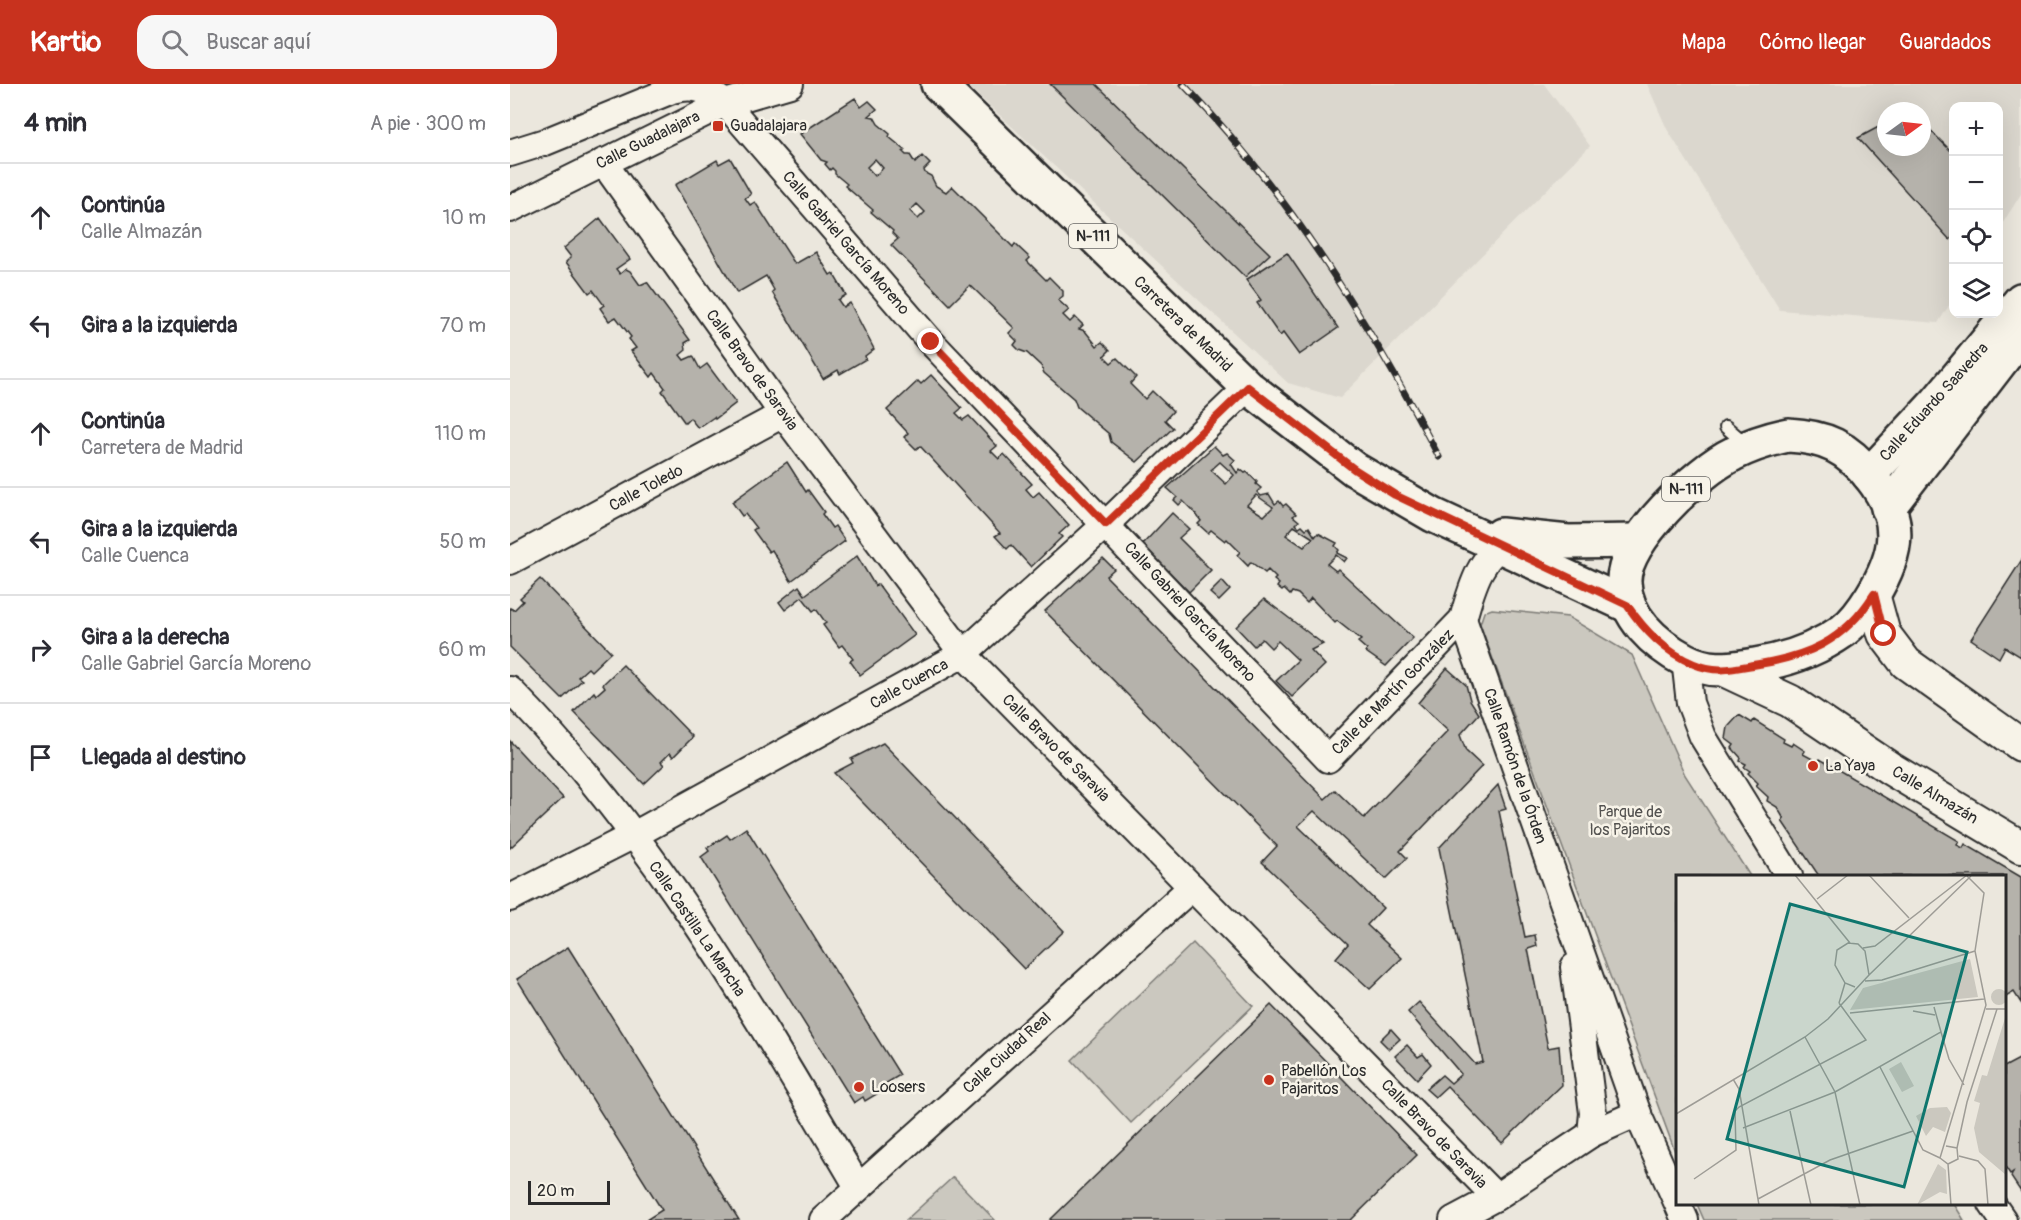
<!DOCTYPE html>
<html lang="es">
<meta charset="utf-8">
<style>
:root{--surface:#fff;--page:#f7f7f7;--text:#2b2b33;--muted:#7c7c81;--line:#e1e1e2;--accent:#c8321e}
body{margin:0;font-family:Pangolin,sans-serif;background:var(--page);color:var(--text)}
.controls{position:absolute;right:18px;top:18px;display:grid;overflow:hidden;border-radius:12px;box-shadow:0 6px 24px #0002}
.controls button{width:54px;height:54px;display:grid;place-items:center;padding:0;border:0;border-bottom:2px solid var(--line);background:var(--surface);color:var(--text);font:30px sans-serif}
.compass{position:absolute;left:1367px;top:18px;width:54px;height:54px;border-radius:50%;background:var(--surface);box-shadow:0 6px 24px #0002;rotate:75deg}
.scale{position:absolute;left:18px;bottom:15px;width:82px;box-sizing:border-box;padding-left:6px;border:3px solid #2b2b2b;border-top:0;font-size:16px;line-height:21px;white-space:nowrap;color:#2b2b2b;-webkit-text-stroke:4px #f7f3e8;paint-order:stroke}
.stop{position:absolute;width:18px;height:18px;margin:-14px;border:4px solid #c8321e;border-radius:50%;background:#fff}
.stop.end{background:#c8321e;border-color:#fff;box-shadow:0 2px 6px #0008}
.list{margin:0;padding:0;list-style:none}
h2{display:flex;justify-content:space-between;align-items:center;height:78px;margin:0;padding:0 24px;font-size:26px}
h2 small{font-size:20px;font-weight:400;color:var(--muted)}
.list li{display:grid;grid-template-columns:39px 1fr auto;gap:18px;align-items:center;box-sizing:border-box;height:108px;padding:0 24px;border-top:2px solid var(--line)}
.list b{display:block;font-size:22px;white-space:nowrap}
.list p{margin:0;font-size:20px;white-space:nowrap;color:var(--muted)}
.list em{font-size:20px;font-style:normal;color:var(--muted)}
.icon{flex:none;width:33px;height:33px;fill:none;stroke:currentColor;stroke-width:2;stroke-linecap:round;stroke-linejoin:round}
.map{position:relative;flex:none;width:1511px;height:1136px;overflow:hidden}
header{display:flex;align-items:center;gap:36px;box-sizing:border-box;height:84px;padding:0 30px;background:var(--accent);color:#fff}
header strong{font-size:28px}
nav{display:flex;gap:33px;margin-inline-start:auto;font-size:21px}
.search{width:420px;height:54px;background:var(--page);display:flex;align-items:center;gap:15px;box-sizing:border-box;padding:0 21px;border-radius:18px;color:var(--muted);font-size:22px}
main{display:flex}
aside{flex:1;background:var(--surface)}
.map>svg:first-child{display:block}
</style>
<header>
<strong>Kartio</strong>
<div class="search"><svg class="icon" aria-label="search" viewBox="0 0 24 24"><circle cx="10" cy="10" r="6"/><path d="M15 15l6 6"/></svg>Buscar aquí</div>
<nav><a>Mapa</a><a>Cómo llegar</a><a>Guardados</a></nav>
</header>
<main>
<aside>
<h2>4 min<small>A pie · 300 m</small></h2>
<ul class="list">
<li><svg class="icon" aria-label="ahead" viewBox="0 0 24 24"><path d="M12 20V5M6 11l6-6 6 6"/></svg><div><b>Continúa</b><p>Calle Almazán</p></div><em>10 m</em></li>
<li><svg class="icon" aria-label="left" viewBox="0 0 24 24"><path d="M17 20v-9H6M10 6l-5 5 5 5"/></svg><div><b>Gira a la izquierda</b></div><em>70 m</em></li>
<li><svg class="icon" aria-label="ahead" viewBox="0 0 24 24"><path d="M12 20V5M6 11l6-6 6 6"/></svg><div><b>Continúa</b><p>Carretera de Madrid</p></div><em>110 m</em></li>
<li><svg class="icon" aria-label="left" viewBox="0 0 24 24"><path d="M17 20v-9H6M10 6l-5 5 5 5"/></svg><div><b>Gira a la izquierda</b><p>Calle Cuenca</p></div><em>50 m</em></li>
<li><svg class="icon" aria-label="right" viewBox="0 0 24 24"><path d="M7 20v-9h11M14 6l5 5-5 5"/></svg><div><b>Gira a la derecha</b><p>Calle Gabriel García Moreno</p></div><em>60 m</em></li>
<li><svg class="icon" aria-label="arrive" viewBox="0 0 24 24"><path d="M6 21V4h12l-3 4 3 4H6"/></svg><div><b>Llegada al destino</b></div></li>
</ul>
</aside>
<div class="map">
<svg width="1511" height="1136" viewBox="0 0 1511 1136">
<rect width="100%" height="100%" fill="#ebe7dd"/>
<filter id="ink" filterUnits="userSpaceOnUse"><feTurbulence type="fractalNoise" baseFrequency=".0167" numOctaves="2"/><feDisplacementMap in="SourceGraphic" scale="12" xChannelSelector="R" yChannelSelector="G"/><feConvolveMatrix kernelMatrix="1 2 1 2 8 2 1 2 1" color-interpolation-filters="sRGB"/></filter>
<g filter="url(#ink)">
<g fill="#dbd7ce" fill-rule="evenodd">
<polygon points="456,0 1034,0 1080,62 830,314 778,299"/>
<path d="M1137,0H1511V110L1489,145L1488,22H1444L1443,215L1428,239L1270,226L1157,45ZM1376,27H1412V63H1376Z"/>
</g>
<g fill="#cbc8bf" stroke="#7b7a75" stroke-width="1.5">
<polygon points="982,525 1058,533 1122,571 1175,691 1240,792 1168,792 1167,1073 970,540 974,528"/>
<polygon points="683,859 743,922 621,1039 562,976"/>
<polygon points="443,1093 485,1136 396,1136"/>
<polygon points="1187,1120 1444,1120 1454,1136 1194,1136"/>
</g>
<g fill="#b5b2ab" stroke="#2b2b2b" stroke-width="1.5" fill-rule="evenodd">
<polygon points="540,0 586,0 760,170 735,193"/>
<path d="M345,14L351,23L359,17L367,25L359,32L364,33L368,40L380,50L379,53L395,66L393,68L396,71H400L405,79L412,72L420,80L414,86L415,89L421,92L426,102L436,108L442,102L503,163L505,160L520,174L517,177L536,196L539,193L553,207V212L548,216L559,226L553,231L560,238L565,233L573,241L569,245L575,247L587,262L592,258L600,266L594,272L601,279L607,274L626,293L620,300L635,315L642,307L663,327L655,336L663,344L627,378L601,358L599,350L567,323L564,315L534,289L531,282L517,269L509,266L504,261L507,257L499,249L504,244L460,201L440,221L381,161L388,155L382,149L383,147L361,128L363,126L335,102L337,100L325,90V87L322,84L320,86L315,80L317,78L311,76L290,50ZM365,75L373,84L365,92L357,83ZM407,120L415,128L408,135L400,127Z"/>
<polygon points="1412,38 1444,70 1444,152 1440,156 1348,54 1376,39 1376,63 1412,63"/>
<polygon points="220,74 241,110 235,114 240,121 245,118 285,180 306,168 320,191 323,189 336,211 328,216 333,223 340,219 364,265 355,272 356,275 330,290 328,286 313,295 262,208 264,206 256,192 227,209 165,101 207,76 209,80"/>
<polygon points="90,134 120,175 106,185 110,190 116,185 120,187 130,201 137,198 180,256 175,259 176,266 170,271 174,276 183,272 190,285 197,280 226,319 205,335 204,333 188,344 180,334 175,339 152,307 155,304 144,289 141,293 121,267 126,264 119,255 121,253 106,233 99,237 90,224 94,221 83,206 79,209 56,178 61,173 54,164"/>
<polygon points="777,169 828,244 789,271 773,249 770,252 747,219 751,216 736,196"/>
<polygon points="421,291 452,324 446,329 453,336 459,332 487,362 481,367 489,375 494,370 522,400 516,405 523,413 529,408 559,441 549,450 552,453 521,483 501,461 497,465 485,452 490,449 410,362 406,365 394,353 398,349 377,326 408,297 411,300"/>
<path d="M704,362L713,371L717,369L725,376L721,380L727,389L730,385L735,389L737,388L747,398L746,400L751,404L747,408L751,412L759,410L765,420L769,417L773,422L776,420L786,430L783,432L789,437L786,440L789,443L792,441L796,445L799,443L805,453L808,449L827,459L825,462L829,466L827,469L837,474L834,478L826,471L817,480L826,487L828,485L903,554L876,582L856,568L857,566L848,558L851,556L827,537L825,539L801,514L797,519L788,510L782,508L780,511L774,505L772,507L767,503L769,500L764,496L766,494L758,486L755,489L741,478L738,482L727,471L730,468L717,455L715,457L701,446L698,449L688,440L691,437L686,430L673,417L669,421L664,416L667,413L657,404ZM710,378L724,391L716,400L701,386ZM746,411L763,423L754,432L737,421ZM784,442L803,454L794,463L776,451Z"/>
<polygon points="277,378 296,408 298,406 314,428 312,430 322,444 325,442 335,457 281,497 262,466 259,468 243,446 246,444 235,430 232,432 222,418"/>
<polygon points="662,429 679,445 669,454 701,486 679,508 632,461"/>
<polygon points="347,472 365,502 368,500 405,551 350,591 340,577 343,575 332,561 329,563 313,541 316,539 306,525 303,527 292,513 275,526 269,518 289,502 295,511"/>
<polygon points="593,474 604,485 596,492 815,715 825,706 854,734 938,647 908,619 937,584 956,601 960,616 969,630 950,651 956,667 972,682 890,767 897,774 876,795 804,727 788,742 873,824 857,841 892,874 860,905 826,874 838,860 752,778 767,762 535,527"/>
<polygon points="1511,477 1511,573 1495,563 1489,574 1461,555"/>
<polygon points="30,495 101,568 81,587 78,584 68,593 72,596 52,615 0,563 0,524 4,526 13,517 10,514"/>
<polygon points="712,497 720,506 709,517 700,509"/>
<polygon points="754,515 813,560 801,566 815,581 782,613 766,597 788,576 768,557 761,564 752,555 744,562 726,543"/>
<polygon points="113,581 183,653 163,673 160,669 151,678 154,681 134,700 64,628 84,608 86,611 95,603 93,600"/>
<polygon points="1229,631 1242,639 1244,636 1274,655 1273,658 1281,662 1283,659 1295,667 1293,670 1308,678 1310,675 1449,757 1447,761 1453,764 1455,760 1511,793 1511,919 1504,908 1494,914 1494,792 1309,792 1272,737 1274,735 1267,723 1257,717 1258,713 1246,702 1248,699 1238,689 1240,687 1234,683 1236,680 1230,677 1231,674 1222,664 1224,661 1216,655 1218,643"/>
<polygon points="0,657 53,714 0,764"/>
<polygon points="373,659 554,847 514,885 324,689 343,679 341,675"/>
<polygon points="988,701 996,725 989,727 1015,853 1025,851 1027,862 1018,865 1038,964 1049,962 1052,1001 992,1059 937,1002 925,1013 916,1005 932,991 941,999 951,990 898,928 909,918 965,980 973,978 929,764"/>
<polygon points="236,744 390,991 373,1001 375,1005 355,1017 353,1013 344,1019 191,773 199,767 197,764 217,751 220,755"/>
<polygon points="58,863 229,1136 136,1136 152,1126 7,895"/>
<polygon points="761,921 907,1071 841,1136 540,1136"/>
<polygon points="881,945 890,955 879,965 870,956"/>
<polygon points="897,961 908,973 913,970 921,980 907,995 885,972"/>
<polygon points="1511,974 1511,1108 1501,1093 1503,1088 1500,1090 1494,1081 1494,983"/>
</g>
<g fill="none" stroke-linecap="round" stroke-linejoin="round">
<defs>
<polyline id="service" points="1216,343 1237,361"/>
<g id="minor">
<path d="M0,69L35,58L162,6C184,0 196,5 215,19L421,258L818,675L953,535C962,502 971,469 1004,453"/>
<polyline points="93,78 273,330 453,570 986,1113 1081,1050 1128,1029"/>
<polyline points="0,125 215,19 280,0"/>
<polyline points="0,477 273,330"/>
<polyline points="953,535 1129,1033 1175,1136"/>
<polyline points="1172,574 1176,584 1180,619 1193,653 1279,792"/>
<path d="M0,606C142,749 246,930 348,1103"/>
<polyline points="0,814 124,751 453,570 596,440 738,303"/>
<polyline points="1064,883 1083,1029 1081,1050"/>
<polyline points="1482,1120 1493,1136"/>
<polyline points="313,1136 682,803"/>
<polyline points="943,1136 986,1113"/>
</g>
<g id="tertiary">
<polyline points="1363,510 1374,550 1396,579 1511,661"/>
<polyline points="1216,587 1280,617 1381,685 1511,763"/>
</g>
<g id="primary">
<polyline points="428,0 738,303 844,385 923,431 1117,521"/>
<path d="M1278,351C1315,353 1337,363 1360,392C1394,434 1389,469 1362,512C1354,525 1345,538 1333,547C1306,566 1278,576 1245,581C1219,585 1200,589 1175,576C1145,560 1115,533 1114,498C1112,458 1189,386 1223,370C1240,361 1260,355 1278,351Z"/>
<polyline points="1359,391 1426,319 1511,216"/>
<polyline points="1378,424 1511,251"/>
<polyline points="991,451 1058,458 1128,457"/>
</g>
</defs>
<use href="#service" stroke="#2b2b2b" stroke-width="16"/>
<use href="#minor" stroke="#2b2b2b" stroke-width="30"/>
<use href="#tertiary" stroke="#2b2b2b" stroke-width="36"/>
<use href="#primary" stroke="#2b2b2b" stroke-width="38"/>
<use href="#service" stroke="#f7f3e8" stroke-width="12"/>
<use href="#minor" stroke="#f7f3e8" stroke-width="26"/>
<use href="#tertiary" stroke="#f7f3e8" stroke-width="32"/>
<use href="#primary" stroke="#f7f3e8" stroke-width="33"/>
<defs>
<path id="rail" d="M673,0C779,109 859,239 929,373"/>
</defs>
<use href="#rail" stroke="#2b2b2b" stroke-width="7"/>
<use href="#rail" stroke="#f7f3e8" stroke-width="4.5" stroke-dasharray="14" stroke-linecap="butt"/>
</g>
</g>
<g fill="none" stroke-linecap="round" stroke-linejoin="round" filter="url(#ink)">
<path stroke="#c8321e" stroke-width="8" d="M421,258L596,440L738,303L844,385L885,411L1117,521C1135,547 1155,568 1184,580C1205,589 1222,585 1243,581C1296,573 1334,558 1364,510L1374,550"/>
</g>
<g fill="#c8321e" stroke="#f7f3e8" stroke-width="2">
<rect x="202" y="36" width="12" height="12" rx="3"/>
<circle cx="1303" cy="682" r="6"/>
<circle cx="759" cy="996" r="6"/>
<circle cx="349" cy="1003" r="6"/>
</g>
<g text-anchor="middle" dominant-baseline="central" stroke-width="5" stroke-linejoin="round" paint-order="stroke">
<g fill="#f7f3e8" stroke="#686764" stroke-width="1.5">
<rect x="559" y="140" width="48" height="24" rx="4.5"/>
<rect x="1152" y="393" width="48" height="24" rx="4.5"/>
</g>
<g font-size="15" font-weight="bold" fill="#2b2b2b">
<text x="583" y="152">N-111</text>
<text x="1176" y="405">N-111</text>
</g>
<g font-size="16" fill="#2b2b2b" stroke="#f7f3e8" text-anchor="start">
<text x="220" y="42">Guadalajara</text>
<text x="1315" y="682">La Yaya</text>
<text x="771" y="987">Pabellón Los<tspan x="771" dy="18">Pajaritos</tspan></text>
<text x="361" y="1003">Loosers</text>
</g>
<g font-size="16" fill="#2b2b2b" stroke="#f7f3e8">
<text transform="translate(138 56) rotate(-26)">Calle Guadalajara</text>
<text transform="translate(336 159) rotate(49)">Calle Gabriel García Moreno</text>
<text transform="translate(673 240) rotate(44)">Carretera de Madrid</text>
<text transform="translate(242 286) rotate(54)">Calle Bravo de Saravia</text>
<text transform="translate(1424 318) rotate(-48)">Calle Eduardo Saavedra</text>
<text transform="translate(136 404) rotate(-28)">Calle Toledo</text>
<text transform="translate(680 528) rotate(47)">Calle Gabriel García Moreno</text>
<text transform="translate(399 600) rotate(-29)">Calle Cuenca</text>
<text transform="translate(883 608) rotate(-46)">Calle de Martín González</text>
<text transform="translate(546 664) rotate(45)">Calle Bravo de Saravia</text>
<text transform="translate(1005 682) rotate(71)">Calle Ramón de la Órden</text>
<text transform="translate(1425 711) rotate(31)">Calle Almazán</text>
<text transform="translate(187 845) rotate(56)">Calle Castilla La Mancha</text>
<text transform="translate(497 969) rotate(-42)">Calle Ciudad Real</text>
<text transform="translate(924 1050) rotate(46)">Calle Bravo de Saravia</text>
</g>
<g font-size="16" fill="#535250" stroke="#f7f3e8">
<text x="1120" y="728">Parque de<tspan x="1120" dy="18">los Pajaritos</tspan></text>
</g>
</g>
<g transform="translate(1166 791)">
<rect width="330" height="330" fill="#ebe7dd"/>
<path d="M294,84L302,122L174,135L187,113ZM315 122a8 8 0 1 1 16 0a8 8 0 1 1-16 0ZM330,140V300L303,277L298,253L304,228L298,226L306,200L311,201ZM225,187L238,211L226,217L213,194ZM271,232L275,238L269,257L257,252L250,261L240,241L254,233ZM262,289L270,295L271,319L264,317L241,330Z" fill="#cbc8bf"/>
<path fill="none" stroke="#9e9c96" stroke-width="1.5" d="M119,0L174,68M193,0L233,43M141,24L172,0M330,49V69M187,73L199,71L291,0M193,100L295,1M189,106L206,105L299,76M163,128L169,108M310,134H330M237,136L259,140M174,138L308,124M265,157L273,184L288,210M129,162L159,217L184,330M204,192L247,275L264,283M57,204L63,214L83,330M114,236L135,330M0,239L129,162L152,144L193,100L189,76L182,69L172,68L161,75L159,90L169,108L179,112M67,253L159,217L265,157L258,132M281,273L291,227L321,134M283,281L302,286L309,294L312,330M264,283L310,130L299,76L308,18L290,0M264,283L272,289L282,284L281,273L270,271M272,289L275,330M18,304L60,275L59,236L63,232L190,165L163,128M82,324L154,285L237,256"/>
<path fill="#0f766e" fill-opacity="0.15" stroke="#0f766e" stroke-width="3" d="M114,29L291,77L228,312L51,264Z"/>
<rect width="330" height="330" fill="none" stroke="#2b2b2b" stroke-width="3"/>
</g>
</svg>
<div class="controls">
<button>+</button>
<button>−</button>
<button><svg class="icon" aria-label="locate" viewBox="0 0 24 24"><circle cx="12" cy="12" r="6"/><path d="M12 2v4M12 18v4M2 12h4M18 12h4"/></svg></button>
<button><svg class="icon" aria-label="layers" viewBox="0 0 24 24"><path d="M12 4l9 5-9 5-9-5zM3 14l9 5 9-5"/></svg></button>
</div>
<svg class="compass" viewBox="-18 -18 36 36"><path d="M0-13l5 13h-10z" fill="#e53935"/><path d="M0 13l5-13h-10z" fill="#7c7c81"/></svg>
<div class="scale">20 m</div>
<div class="stop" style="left:1374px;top:550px"></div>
<div class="stop end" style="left:421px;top:258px"></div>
</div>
</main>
